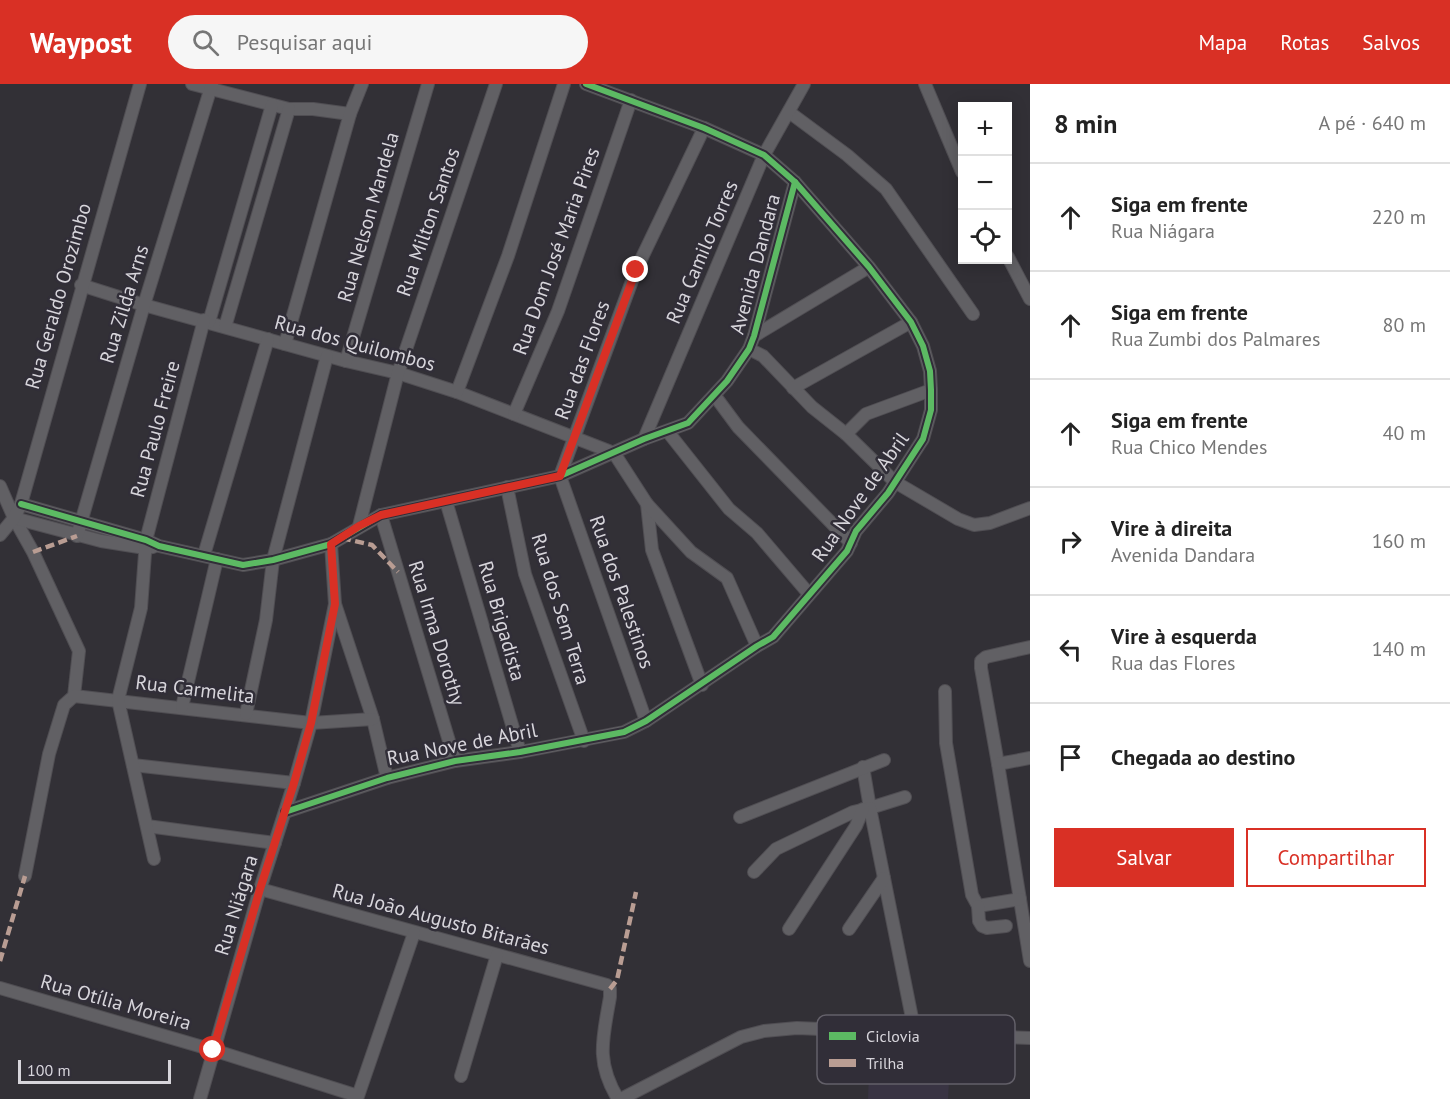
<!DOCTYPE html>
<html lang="pt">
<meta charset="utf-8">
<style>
:root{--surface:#fff;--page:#f6f6f6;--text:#222;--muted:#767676;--line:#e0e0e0;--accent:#d93025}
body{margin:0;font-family:"PT Sans",sans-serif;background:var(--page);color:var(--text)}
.controls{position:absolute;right:18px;top:18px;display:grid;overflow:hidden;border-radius:0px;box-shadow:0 3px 15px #0003}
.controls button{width:54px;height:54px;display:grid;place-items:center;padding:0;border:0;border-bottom:2px solid var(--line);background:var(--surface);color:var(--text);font:30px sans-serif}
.scale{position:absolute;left:18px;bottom:15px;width:153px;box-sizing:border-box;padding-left:6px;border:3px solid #d7d5db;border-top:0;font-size:16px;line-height:21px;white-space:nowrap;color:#d7d5db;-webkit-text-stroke:4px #312e38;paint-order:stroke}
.stop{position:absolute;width:18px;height:18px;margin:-14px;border:4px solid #d93025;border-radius:50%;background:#fff}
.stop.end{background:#d93025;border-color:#fff;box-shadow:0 2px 6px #0008}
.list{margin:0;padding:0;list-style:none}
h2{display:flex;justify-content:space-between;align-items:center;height:78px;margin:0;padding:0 24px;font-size:26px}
h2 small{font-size:20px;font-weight:400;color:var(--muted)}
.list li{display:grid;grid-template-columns:39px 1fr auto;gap:18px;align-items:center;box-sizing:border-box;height:108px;padding:0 24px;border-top:2px solid var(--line)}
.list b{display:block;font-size:22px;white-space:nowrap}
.list p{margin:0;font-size:20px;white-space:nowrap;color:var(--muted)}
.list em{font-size:20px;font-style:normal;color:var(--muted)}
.actions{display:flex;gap:12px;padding:18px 24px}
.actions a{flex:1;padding:14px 0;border:2px solid var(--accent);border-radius:0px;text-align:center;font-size:21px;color:var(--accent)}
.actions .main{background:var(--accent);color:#fff}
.icon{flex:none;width:33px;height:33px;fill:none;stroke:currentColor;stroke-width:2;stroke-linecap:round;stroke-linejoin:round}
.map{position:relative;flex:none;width:1030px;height:1015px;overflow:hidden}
header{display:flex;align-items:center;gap:36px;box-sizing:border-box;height:84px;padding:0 30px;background:var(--accent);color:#fff}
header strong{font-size:28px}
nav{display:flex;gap:33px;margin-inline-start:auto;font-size:21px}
.search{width:420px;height:54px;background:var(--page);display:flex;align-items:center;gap:15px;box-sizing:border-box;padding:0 21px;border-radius:33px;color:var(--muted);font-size:22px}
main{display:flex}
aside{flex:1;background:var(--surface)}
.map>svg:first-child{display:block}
</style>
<header>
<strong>Waypost</strong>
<div class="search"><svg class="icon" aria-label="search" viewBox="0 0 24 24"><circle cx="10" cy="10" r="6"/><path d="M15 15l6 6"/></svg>Pesquisar aqui</div>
<nav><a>Mapa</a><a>Rotas</a><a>Salvos</a></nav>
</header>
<main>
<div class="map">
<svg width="1030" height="1015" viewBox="0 0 1030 1015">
<rect width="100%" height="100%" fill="#323036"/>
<polygon fill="#393443" points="870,958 951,961 948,1015 868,1015"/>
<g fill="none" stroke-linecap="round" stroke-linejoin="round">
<defs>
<g id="minor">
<polyline points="192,0 289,25 313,25 350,30"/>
<polyline points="925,0 962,88"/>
<polyline points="789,28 847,71 886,105 973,230"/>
<polyline points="1008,173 1030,215"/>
<polyline points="81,201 144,221 346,277 398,289 457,308 614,369 647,420 652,466 702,601"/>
<polyline points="209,238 272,21"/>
<polyline points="225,243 289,25"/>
<polyline points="754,252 869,183"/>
<polyline points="285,260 350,30 362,0"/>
<polyline points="749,265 763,272 812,323 846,350 895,398 958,435 974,441 990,439 1030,424"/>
<polyline points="346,277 428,0"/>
<polyline points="793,304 911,238"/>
<polyline points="457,308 508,172 564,0"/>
<polyline points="715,312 738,343 851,459"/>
<polyline points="514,330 558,227 631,16"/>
<polyline points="668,348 729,425 757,449 809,510"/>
<polyline points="846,350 866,330 931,306"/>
<polyline points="644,355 764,71 804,0"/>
<polyline points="0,402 14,434 33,468 79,567 74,612 64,621 49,670 25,792"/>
<polyline points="507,403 525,490 584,657"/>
<polyline points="446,417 520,668"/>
<polyline points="21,420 146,456 159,462 243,481 273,476 331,460 381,431 560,392 644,355 688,339 727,297 749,265 754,252 795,98"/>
<polyline points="647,420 691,468 727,494 757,562"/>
<polyline points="381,431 455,677"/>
<polyline points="14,434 101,457 145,464 153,463"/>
<polyline points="359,442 398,289 496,0"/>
<polyline points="0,451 14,434 21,420 140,0"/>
<polyline points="77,452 144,221 212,0"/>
<polyline points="331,460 335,520 373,635 387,694"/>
<polyline points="204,471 268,255"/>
<polyline points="1030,563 986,573 981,577 981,584 998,680 1030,877"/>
<polyline points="945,607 946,659 972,811 978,822 1020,815"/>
<polyline points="74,612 311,639 373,635"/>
<polyline points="182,623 217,475"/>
<polyline points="246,630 266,536 273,476 327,272"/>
<polyline points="646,637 560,392 636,186 704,44"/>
<polyline points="998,680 1030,674"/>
<polyline points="133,681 294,699"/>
<polyline points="863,683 870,724 905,713"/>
<polyline points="285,728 387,694 455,677 520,668 624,648 646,637 757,562 773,553 847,467 856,447 888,409 923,355 931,326 931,306 930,287 923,262 911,238 869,183 795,98 764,71 704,44 586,0"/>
<polyline points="740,733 884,676"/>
<polyline points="147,742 275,759"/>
<polyline points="154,775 118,616 141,524 146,456 204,236"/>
<polyline points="754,788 776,765 853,728 870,724 915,949"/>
<path d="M260,805L607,901L610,905V913C603,954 595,977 618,1015"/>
<polyline points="978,822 979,837 982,842 987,844 1006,842"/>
<polyline points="789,845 856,742 863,725"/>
<polyline points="849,845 884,794"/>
<polyline points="0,904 213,966 358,1012 414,849"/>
<polyline points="461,992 497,871"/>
<polyline points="200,1015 260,805 294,699 311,639 335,520"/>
<polyline points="621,1015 741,953 764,947 797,944 1030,954"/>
</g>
</defs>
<use href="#minor" stroke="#504e53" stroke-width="14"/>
<use href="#minor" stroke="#616064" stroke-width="12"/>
<g stroke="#b99d93" stroke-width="4.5" stroke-dasharray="9 4.5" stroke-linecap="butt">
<polyline points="342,454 372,461 398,488"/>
<polyline points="33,468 77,452"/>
<polyline points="0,877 25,792"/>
<polyline points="610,905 617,896 636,808"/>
</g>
<defs>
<g id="cycleway">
<polyline points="21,420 146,456 159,462 243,481 273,476 331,460 381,431 560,392 644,355 688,339 727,297 749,265 754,252 795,98"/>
<polyline points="285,728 387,694 455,677 520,668 624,648 646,637 757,562 773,553 847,467 856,447 888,409 923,355 931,326 931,306 930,287 923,262 911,238 869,183 795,98 764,71 704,44 586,0"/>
</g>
</defs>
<use href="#cycleway" stroke="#312e38" stroke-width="10"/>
<use href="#cycleway" stroke="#5cba63" stroke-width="6"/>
</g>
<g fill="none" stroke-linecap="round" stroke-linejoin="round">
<polyline stroke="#d93025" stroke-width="8" points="213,966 260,805 294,699 311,639 335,520 331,460 359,442 381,431 560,392 636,186"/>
</g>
<g text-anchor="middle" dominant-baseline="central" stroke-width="5" stroke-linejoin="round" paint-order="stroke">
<g font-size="20" fill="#d7d5db" stroke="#312e38">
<text transform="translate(368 133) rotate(-74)">Rua Nelson Mandela</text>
<text transform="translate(428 138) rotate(-71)">Rua Milton Santos</text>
<text transform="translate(556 167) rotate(-70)">Rua Dom José Maria Pires</text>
<text transform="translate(702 168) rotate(-67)">Rua Camilo Torres</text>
<text transform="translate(755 180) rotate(-75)">Avenida Dandara</text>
<text transform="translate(58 212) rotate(-74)">Rua Geraldo Orozimbo</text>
<text transform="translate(124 220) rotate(-73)">Rua Zilda Arns</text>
<text transform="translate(355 259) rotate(15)">Rua dos Quilombos</text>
<text transform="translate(582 276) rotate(-70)">Rua das Flores</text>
<text transform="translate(155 345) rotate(-75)">Rua Paulo Freire</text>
<text transform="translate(860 413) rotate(-55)">Rua Nove de Abril</text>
<text transform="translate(622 508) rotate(71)">Rua dos Palestinos</text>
<text transform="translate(561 525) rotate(73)">Rua dos Sem Terra</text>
<text transform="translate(502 537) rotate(74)">Rua Brigadista</text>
<text transform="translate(437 549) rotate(73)">Rua Irma Dorothy</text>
<text transform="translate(195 605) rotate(7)">Rua Carmelita</text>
<text transform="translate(462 660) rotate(-11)">Rua Nove de Abril</text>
<text transform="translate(236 821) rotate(-73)">Rua Niágara</text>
<text transform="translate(441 835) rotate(15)">Rua João Augusto Bitarães</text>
<text transform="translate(116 918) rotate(16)">Rua Otília Moreira</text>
</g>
</g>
<rect x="817" y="931" width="198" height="69" rx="9" fill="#312e38" stroke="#636069" stroke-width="1.5"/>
<rect x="829" y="948" width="27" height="8" fill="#5cba63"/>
<rect x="829" y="975" width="27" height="8" fill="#b99d93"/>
<g font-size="16" fill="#d7d5db">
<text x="866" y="958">Ciclovia</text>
<text x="866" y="985">Trilha</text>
</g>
</svg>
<div class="controls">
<button>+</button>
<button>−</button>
<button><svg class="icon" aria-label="locate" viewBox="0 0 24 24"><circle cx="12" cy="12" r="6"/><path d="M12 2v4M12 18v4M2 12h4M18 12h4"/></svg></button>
</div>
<div class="scale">100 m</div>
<div class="stop" style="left:213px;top:966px"></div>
<div class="stop end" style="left:636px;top:186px"></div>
</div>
<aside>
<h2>8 min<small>A pé · 640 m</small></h2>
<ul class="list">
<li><svg class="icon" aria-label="ahead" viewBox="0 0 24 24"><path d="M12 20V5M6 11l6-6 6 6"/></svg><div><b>Siga em frente</b><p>Rua Niágara</p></div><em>220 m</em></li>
<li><svg class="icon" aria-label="ahead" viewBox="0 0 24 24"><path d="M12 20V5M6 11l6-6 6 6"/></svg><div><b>Siga em frente</b><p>Rua Zumbi dos Palmares</p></div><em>80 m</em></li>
<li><svg class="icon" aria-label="ahead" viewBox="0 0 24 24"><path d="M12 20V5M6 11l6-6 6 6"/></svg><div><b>Siga em frente</b><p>Rua Chico Mendes</p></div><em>40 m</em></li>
<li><svg class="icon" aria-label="right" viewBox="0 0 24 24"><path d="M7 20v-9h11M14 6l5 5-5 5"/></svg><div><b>Vire à direita</b><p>Avenida Dandara</p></div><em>160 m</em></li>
<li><svg class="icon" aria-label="left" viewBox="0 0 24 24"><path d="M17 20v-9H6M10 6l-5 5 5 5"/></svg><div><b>Vire à esquerda</b><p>Rua das Flores</p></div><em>140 m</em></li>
<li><svg class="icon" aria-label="arrive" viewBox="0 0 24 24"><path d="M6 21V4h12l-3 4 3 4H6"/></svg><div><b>Chegada ao destino</b></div></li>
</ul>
<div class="actions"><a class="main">Salvar</a><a>Compartilhar</a></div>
</aside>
</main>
